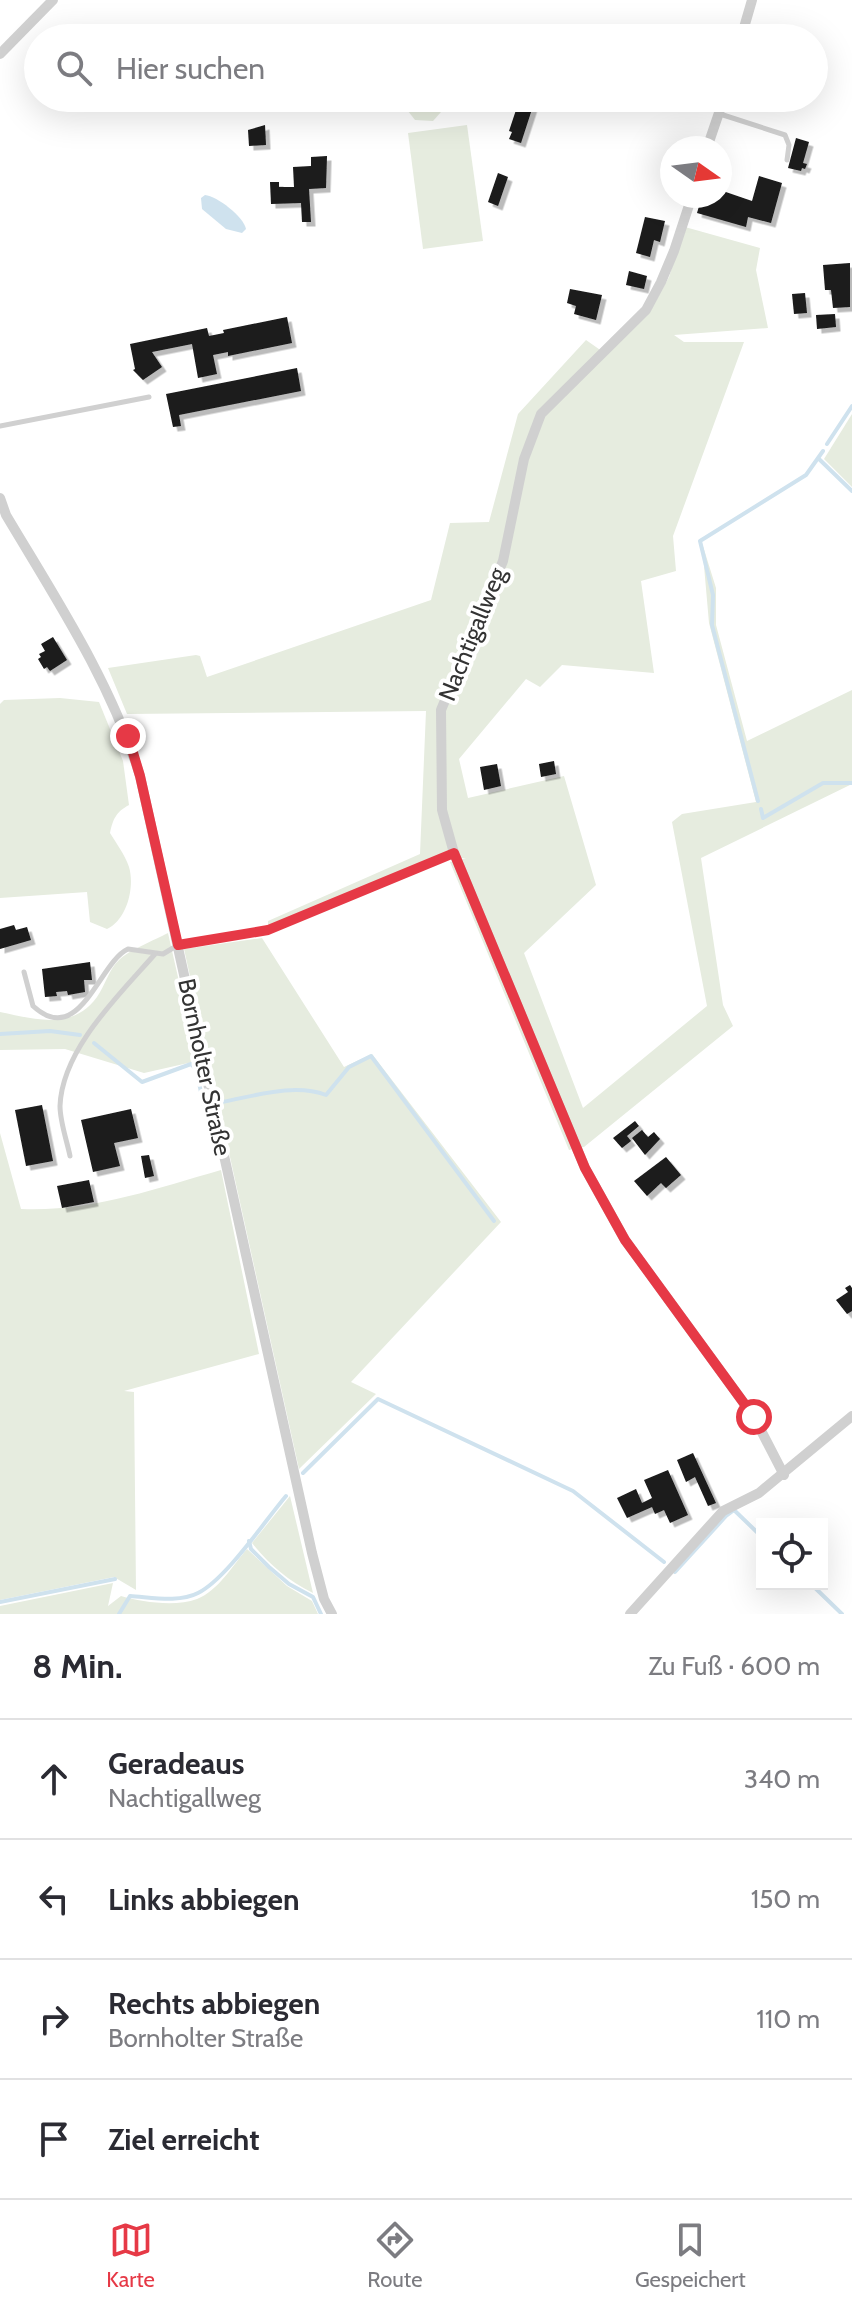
<!DOCTYPE html>
<html lang="de">
<meta charset="utf-8">
<style>
:root{--surface:#fff;--page:#f2f2f3;--text:#2b2b33;--muted:#7c7c81;--line:#e1e1e2;--accent:#e63946}
body{margin:0;font-family:Cabin,sans-serif;background:var(--page);color:var(--text)}
.controls{position:absolute;right:24px;bottom:24px;display:grid;overflow:hidden;border-radius:0px;box-shadow:0 8px 32px #0002}
.controls button{width:72px;height:72px;display:grid;place-items:center;padding:0;border:0;border-bottom:2px solid var(--line);background:var(--surface);color:var(--text);font:40px sans-serif}
.compass{position:absolute;left:660px;top:136px;width:72px;height:72px;border-radius:50%;background:var(--surface);box-shadow:0 8px 32px #0002;rotate:104deg}
.stop{position:absolute;width:24px;height:24px;margin:-18px;border:6px solid #e63946;border-radius:50%;background:#fff}
.stop.end{background:#e63946;border-color:#fff;box-shadow:0 2px 8px #0008}
.list{margin:0;padding:0;list-style:none}
h2{display:flex;justify-content:space-between;align-items:center;height:104px;margin:0;padding:0 32px;font-size:34px}
h2 small{font-size:26px;font-weight:400;color:var(--muted)}
.list li{display:grid;grid-template-columns:52px 1fr auto;gap:24px;align-items:center;box-sizing:border-box;height:120px;padding:0 32px;border-top:2px solid var(--line)}
.list b{display:block;font-size:30px;white-space:nowrap}
.list p{margin:0;font-size:26px;white-space:nowrap;color:var(--muted)}
.list em{font-size:26px;font-style:normal;color:var(--muted)}
.icon{flex:none;width:44px;height:44px;fill:none;stroke:currentColor;stroke-width:2;stroke-linecap:round;stroke-linejoin:round}
.map{position:relative;flex:none;width:852px;height:1614px;overflow:hidden}
.search{position:absolute;background:var(--surface);box-shadow:0 8px 32px #0002;left:24px;right:24px;top:24px;height:88px;display:flex;align-items:center;gap:20px;box-sizing:border-box;padding:0 28px;border-radius:44px;color:var(--muted);font-size:30px}
.sheet{height:584px;background:var(--surface)}
nav{display:flex;justify-content:space-around;align-items:center;box-sizing:border-box;height:112px;border-top:2px solid var(--line);background:var(--surface);font-size:22px;color:var(--muted)}
nav a{display:grid;justify-items:center;gap:4px}
nav .on{color:var(--accent)}
.map>svg:first-child{display:block}
</style>
<div class="map">
<svg width="852" height="1614" viewBox="0 0 852 1614">
<defs>
<filter id="shadow"><feDropShadow dx="4.5" dy="4.5" stdDeviation="0" flood-color="#0004"/></filter>
</defs>
<rect width="100%" height="100%" fill="#fff"/>
<g fill="#e6ecdf">
<polygon points="408,98 441,98 441,112 433,121 415,120 408,111"/>
<polygon points="467,125 483,241 423,249 408,133"/>
<polygon points="685,227 760,248 756,270 768,328 674,335 684,342 744,342 673,536 676,571 641,581 654,673 562,665 540,687 526,679 459,759 468,798 564,776 596,885 524,953 583,1108 707,1006 672,822 682,814 756,802 709,623 702,543 716,588 716,625 747,741 852,690 852,784 701,858 723,1005 733,1026 584,1147 569,1150 450,862 466,858 459,858 455,848 268,927 268,921 420,854 426,711 127,714 108,668 196,655 200,656 207,677 431,600 450,523 489,522 518,414 586,340 606,354 651,310 669,277"/>
<polygon points="852,414 852,487 824,459"/>
<path d="M60,698L99,702L123,761L129,805C116,812 113,819 110,833C116,843 125,855 129,867C135,887 127,920 107,929L90,922L87,892L0,898V704L4,700Z"/>
<path d="M168,933L197,1061L144,1073L65,1049L0,1050V1012C35,1019 72,1031 97,997C105,986 109,969 119,960C129,950 155,940 168,933Z"/>
<polygon points="262,938 344,1067 372,1054 501,1222 351,1382 376,1394 299,1469 184,949"/>
<path d="M0,1133L21,1209C91,1212 154,1189 221,1170L259,1354L124,1391L134,1392L136,1590L114,1577L0,1600Z"/>
<path d="M290,1496L313,1593C287,1580 270,1565 252,1543Z"/>
<path d="M247,1549L287,1586L312,1601L318,1614H0V1606L113,1583L108,1606L121,1596C142,1602 175,1607 197,1599C218,1591 233,1565 247,1549Z"/>
</g>
<path fill="#cfe2ee" d="M205,195C217,196 244,217 246,229L242,233L226,229L202,209L201,198Z"/>
<g fill="none" stroke-linecap="round" stroke-linejoin="round">
<g stroke="#cfe2ee" stroke-width="4">
<polyline points="827,444 852,406"/>
<polyline points="819,459 852,491"/>
<polyline points="758,801 712,625 713,595 700,541 806,475 823,451"/>
<polyline points="761,809 763,818 823,783 852,783"/>
<polyline points="0,1034 50,1031 80,1035"/>
<polyline points="94,1043 142,1082 191,1064 196,1069 204,1106"/>
<path d="M222,1102C255,1096 294,1083 326,1095L349,1067L371,1056L494,1221"/>
<polyline points="303,1473 378,1399 573,1491 664,1562"/>
<polyline points="249,1541 251,1549 269,1567 289,1584 313,1597 321,1614"/>
<polyline points="675,1572 726,1516 734,1510 762,1537"/>
<polyline points="811,1584 842,1614"/>
<polyline points="0,1602 115,1579"/>
<path d="M119,1614L130,1596C150,1597 179,1603 198,1593C226,1579 264,1522 286,1496"/>
</g>
</g>
<g fill="#1a1a1a" filter="url(#shadow)">
<polygon points="520,98 534,103 521,143 509,139 512,132 509,131"/>
<polygon points="265,125 266,145 249,146 248,130"/>
<polygon points="796,138 809,142 803,163 807,164 805,169 802,168 801,171 788,168"/>
<polygon points="327,156 326,188 309,189 311,222 302,222 301,203 271,204 270,182 279,182 279,187 294,187 293,167 311,166 311,157"/>
<polygon points="498,173 508,177 498,206 488,202"/>
<polygon points="759,176 782,183 771,223 748,217 746,227 697,213 702,196 720,196 720,190 752,201"/>
<polygon points="645,217 665,221 660,242 654,240 650,257 636,253"/>
<polygon points="850,263 850,307 833,308 831,290 825,290 823,265"/>
<polygon points="629,271 647,276 644,289 626,285"/>
<polygon points="570,289 602,295 596,320 574,314 576,306 567,303"/>
<polygon points="805,293 807,313 794,314 792,294"/>
<polygon points="835,314 836,327 817,329 816,315"/>
<polygon points="287,317 292,343 228,356 228,352 213,355 217,374 198,378 192,344 152,352 162,367 143,380 133,370 135,369 130,344 207,328 209,336 224,333 223,330"/>
<polygon points="297,368 301,391 179,415 181,426 173,427 166,394"/>
<polygon points="53,637 67,660 50,671 47,667 44,669 38,659 41,657 39,654 45,651 41,644"/>
<polygon points="554,761 556,774 541,777 539,764"/>
<polygon points="497,764 501,786 484,790 480,767"/>
<polygon points="14,925 16,930 27,927 31,940 0,949 0,929"/>
<polygon points="90,962 92,980 84,980 85,992 68,995 67,991 56,992 57,996 45,997 42,969"/>
<polygon points="42,1105 53,1161 26,1166 15,1110"/>
<polygon points="131,1109 138,1138 114,1143 120,1166 93,1172 81,1120"/>
<polygon points="635,1121 639,1126 627,1136 631,1141 622,1148 613,1138"/>
<polygon points="642,1130 648,1137 654,1132 660,1139 645,1155 632,1138"/>
<polygon points="149,1155 154,1176 145,1178 141,1156"/>
<polygon points="666,1157 681,1175 666,1188 661,1183 647,1196 634,1181"/>
<polygon points="89,1180 94,1202 62,1208 57,1186"/>
<polygon points="850,1285 852,1288 852,1311 847,1314 836,1300 848,1292 845,1288"/>
<polygon points="693,1453 716,1503 708,1506 695,1477 686,1482 677,1460"/>
<polygon points="668,1470 688,1515 670,1523 664,1510 655,1514 652,1507 627,1518 617,1498 636,1489 642,1503 652,1498 644,1480"/>
</g>
<g fill="none" stroke-linecap="round" stroke-linejoin="round">
<g stroke="#d0d0d0" stroke-width="5">
<polyline points="720,114 785,135 789,145 787,160"/>
<polyline points="0,426 149,397"/>
<path d="M24,972L33,1006C80,1049 99,962 128,949L163,954L178,945L268,930L453,853"/>
<path d="M70,1156C67,1141 60,1122 60,1106C62,1049 120,994 155,954"/>
</g>
<g stroke="#d0d0d0" stroke-width="10">
<polyline points="741,38 752,0"/>
<polyline points="0,54 53,0"/>
<polyline points="707,148 724,98"/>
<polyline points="692,196 674,251 661,282 646,310 541,414 524,459 503,561 441,710 442,810 454,853 585,1168 625,1240 754,1417 784,1475"/>
<path d="M0,498L6,515C56,599 111,682 140,776L312,1553L324,1599L332,1614"/>
<polyline points="630,1614 723,1511 759,1493 852,1416"/>
</g>
</g>
<g fill="none" stroke-linecap="round" stroke-linejoin="round">
<polyline stroke="#e63946" stroke-width="10" points="128,736 140,776 178,945 268,930 454,853 585,1168 625,1240 754,1417"/>
</g>
<g text-anchor="middle" dominant-baseline="central" stroke-width="8" stroke-linejoin="round" paint-order="stroke">
<g font-size="24" fill="#333" stroke="#fff">
<text transform="translate(472 634) rotate(-68)">Nachtigallweg</text>
<text transform="translate(205 1067) rotate(78)">Bornholter Straße</text>
</g>
</g>
</svg>
<div class="controls">
<button><svg class="icon" aria-label="locate" viewBox="0 0 24 24"><circle cx="12" cy="12" r="6"/><path d="M12 2v4M12 18v4M2 12h4M18 12h4"/></svg></button>
</div>
<svg class="compass" viewBox="-18 -18 36 36"><path d="M0-13l5 13h-10z" fill="#e53935"/><path d="M0 13l5-13h-10z" fill="#7c7c81"/></svg>
<div class="stop" style="left:754px;top:1417px"></div>
<div class="stop end" style="left:128px;top:736px"></div>
<div class="search"><svg class="icon" aria-label="search" viewBox="0 0 24 24"><circle cx="10" cy="10" r="6"/><path d="M15 15l6 6"/></svg>Hier suchen</div>
</div>
<section class="sheet">
<h2>8 Min.<small>Zu Fuß · 600 m</small></h2>
<ul class="list">
<li><svg class="icon" aria-label="ahead" viewBox="0 0 24 24"><path d="M12 20V5M6 11l6-6 6 6"/></svg><div><b>Geradeaus</b><p>Nachtigallweg</p></div><em>340 m</em></li>
<li><svg class="icon" aria-label="left" viewBox="0 0 24 24"><path d="M17 20v-9H6M10 6l-5 5 5 5"/></svg><div><b>Links abbiegen</b></div><em>150 m</em></li>
<li><svg class="icon" aria-label="right" viewBox="0 0 24 24"><path d="M7 20v-9h11M14 6l5 5-5 5"/></svg><div><b>Rechts abbiegen</b><p>Bornholter Straße</p></div><em>110 m</em></li>
<li><svg class="icon" aria-label="arrive" viewBox="0 0 24 24"><path d="M6 21V4h12l-3 4 3 4H6"/></svg><div><b>Ziel erreicht</b></div></li>
</ul>
</section>
<nav>
<a class="on"><svg class="icon" aria-label="map" viewBox="0 0 24 24"><path d="M3 6l6-2 6 2 6-2v14l-6 2-6-2-6 2zM9 4v14M15 6v14"/></svg>Karte</a>
<a><svg class="icon" aria-label="directions" viewBox="0 0 24 24"><path d="M12 3l9 9-9 9-9-9zM9 14v-3h6M13 9l2 2-2 2"/></svg>Route</a>
<a><svg class="icon" aria-label="saved" viewBox="0 0 24 24"><path d="M7 4h10v16l-5-4-5 4z"/></svg>Gespeichert</a>
</nav>
